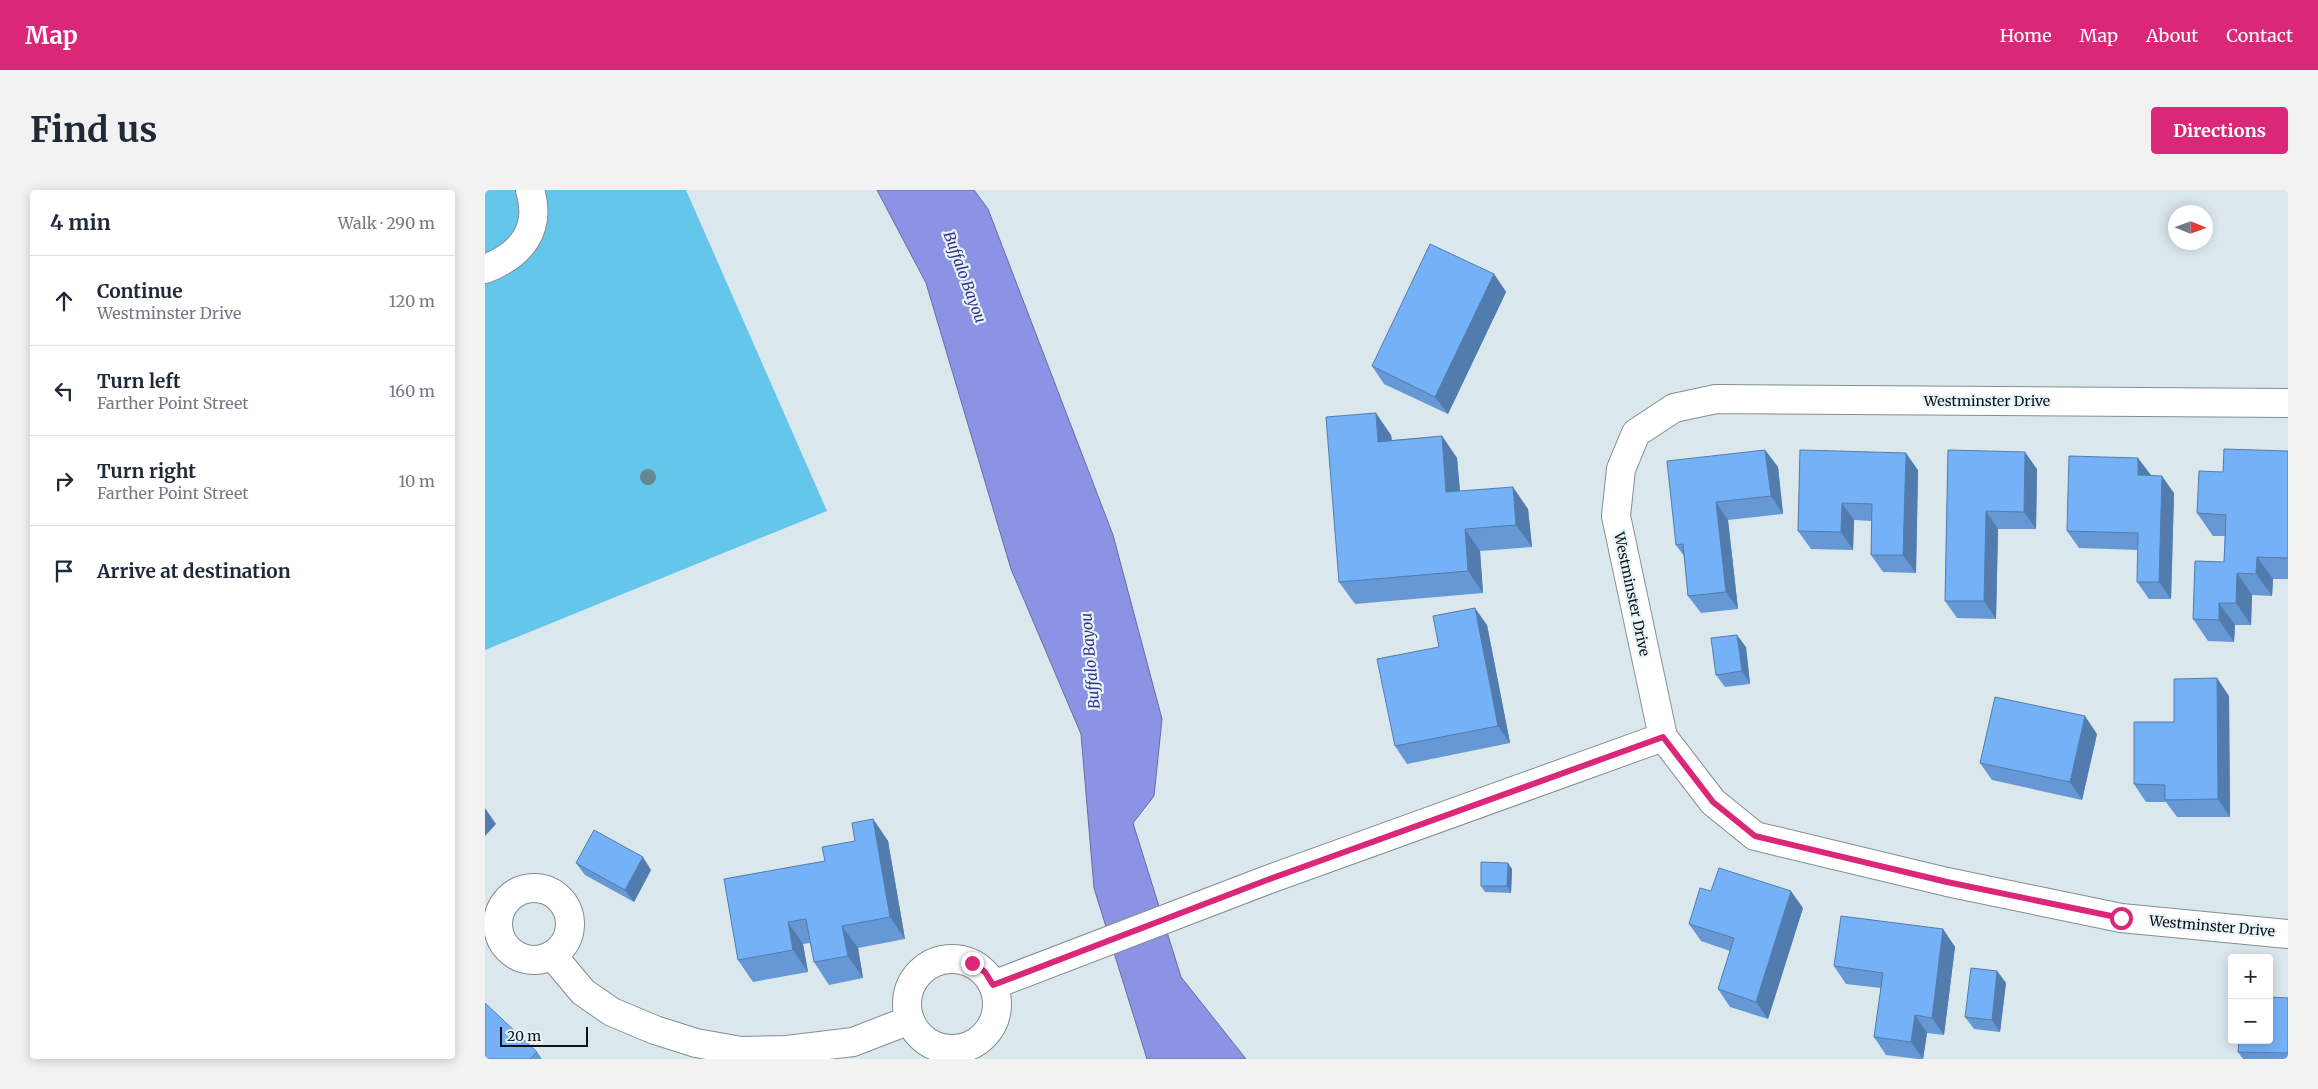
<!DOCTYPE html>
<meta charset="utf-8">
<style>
:root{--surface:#fff;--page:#f2f2f3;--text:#1f2937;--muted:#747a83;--line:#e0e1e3;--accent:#db2777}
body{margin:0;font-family:Merriweather,serif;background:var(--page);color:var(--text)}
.controls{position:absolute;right:15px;bottom:15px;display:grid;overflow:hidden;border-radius:5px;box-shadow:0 2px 12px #0003}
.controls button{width:45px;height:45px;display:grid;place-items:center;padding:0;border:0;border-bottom:1px solid var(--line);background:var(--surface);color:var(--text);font:25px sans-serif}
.compass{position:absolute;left:1683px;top:15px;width:45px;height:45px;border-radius:50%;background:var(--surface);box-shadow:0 2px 12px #0003;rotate:91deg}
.scale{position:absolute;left:15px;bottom:12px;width:88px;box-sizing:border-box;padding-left:5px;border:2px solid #0e1214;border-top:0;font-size:14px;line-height:18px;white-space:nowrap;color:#0e1214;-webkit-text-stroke:4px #e7f4f9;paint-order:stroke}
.stop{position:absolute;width:15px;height:15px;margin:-11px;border:4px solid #db2777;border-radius:50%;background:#fff}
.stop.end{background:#db2777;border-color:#fff;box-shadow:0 1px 5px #0008}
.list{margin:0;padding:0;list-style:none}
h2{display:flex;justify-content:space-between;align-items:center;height:65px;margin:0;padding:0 20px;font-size:21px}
h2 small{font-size:16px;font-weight:400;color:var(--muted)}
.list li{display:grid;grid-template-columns:32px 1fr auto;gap:15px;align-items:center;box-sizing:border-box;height:90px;padding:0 20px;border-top:1px solid var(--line)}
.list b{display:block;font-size:19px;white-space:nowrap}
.list p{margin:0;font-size:16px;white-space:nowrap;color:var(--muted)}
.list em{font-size:16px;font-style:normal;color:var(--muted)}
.icon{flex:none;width:28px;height:28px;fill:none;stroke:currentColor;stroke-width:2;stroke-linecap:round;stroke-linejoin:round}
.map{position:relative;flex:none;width:1803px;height:869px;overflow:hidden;border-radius:5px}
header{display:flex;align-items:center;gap:30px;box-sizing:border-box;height:70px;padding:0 25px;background:var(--accent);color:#fff}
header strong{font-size:24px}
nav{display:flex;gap:28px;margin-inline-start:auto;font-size:18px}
.intro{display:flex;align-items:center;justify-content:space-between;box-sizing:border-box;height:120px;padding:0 30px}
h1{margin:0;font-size:35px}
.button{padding:12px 22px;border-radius:5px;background:var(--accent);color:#fff;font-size:18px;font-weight:700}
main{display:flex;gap:30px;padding:0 30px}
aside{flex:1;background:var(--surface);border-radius:5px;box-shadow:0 2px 12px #0003}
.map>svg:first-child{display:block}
</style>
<header>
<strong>Map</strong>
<nav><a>Home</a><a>Map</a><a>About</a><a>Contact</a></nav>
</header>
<div class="intro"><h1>Find us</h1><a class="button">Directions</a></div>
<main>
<aside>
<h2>4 min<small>Walk · 290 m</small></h2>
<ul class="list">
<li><svg class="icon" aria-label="ahead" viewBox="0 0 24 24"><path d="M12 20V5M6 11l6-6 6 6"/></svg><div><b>Continue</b><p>Westminster Drive</p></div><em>120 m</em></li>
<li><svg class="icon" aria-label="left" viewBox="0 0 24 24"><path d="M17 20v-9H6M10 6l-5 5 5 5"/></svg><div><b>Turn left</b><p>Farther Point Street</p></div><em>160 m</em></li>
<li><svg class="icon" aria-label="right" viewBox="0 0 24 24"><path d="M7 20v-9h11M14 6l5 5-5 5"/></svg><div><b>Turn right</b><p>Farther Point Street</p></div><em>10 m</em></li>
<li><svg class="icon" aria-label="arrive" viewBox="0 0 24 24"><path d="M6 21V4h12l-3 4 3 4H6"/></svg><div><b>Arrive at destination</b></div></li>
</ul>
</aside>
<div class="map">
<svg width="1803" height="869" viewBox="0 0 1803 869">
<rect width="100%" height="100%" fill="#dae7ec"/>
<polygon fill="#64c6eb" points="0,0 201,0 342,321 0,460"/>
<polygon fill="#8d93e4" stroke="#676ca6" points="392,0 489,0 503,19 628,345 677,529 669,606 648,633 696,787 761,869 662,869 609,698 596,544 526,379 441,93"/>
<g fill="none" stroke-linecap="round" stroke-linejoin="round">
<defs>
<g id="minor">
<path d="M0,79C36,65 57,40 45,0"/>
<polyline points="1803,213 1231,209 1189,218 1151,243 1136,279 1131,326 1178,547 1228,612 1270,646 1462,692 1636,728 1803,744"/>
<circle cx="49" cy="734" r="36"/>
<polyline points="67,765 98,802 127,822 170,840 211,853 256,861 302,860 368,852 425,830"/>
<circle cx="467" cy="814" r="45"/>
<polyline points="508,795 782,690 1178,547"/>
</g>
</defs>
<use href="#minor" stroke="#838e93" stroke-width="30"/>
<use href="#minor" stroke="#fff" stroke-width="28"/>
</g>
<circle fill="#648893" cx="163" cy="287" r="8"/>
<g fill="#6598d4">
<polygon points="1009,84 1021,102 963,224 899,194 887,176"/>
<polygon points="906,245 907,250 957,246 972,268 975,301 1043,319 1047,357 995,361 998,403 870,414 854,392"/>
<polygon points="1280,260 1293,277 1298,324 1243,330 1253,419 1216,423 1203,406 1199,366 1191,355"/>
<polygon points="1315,260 1433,280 1431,383 1398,382 1386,365 1387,331 1369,330 1368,360 1326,359 1313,341"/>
<polygon points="1463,260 1552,279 1551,339 1513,339 1511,429 1472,428 1460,411"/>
<polygon points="1803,261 1803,389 1788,389 1787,406 1767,405 1766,435 1750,435 1749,452 1723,451 1708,429 1739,372 1740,346 1728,346 1712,323"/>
<polygon points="1666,285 1689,303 1686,409 1664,409 1652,392 1653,360 1594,358 1582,341"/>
<polygon points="1002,435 1025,553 922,574 910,556 954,457"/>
<polygon points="1261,457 1265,494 1240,497 1231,485"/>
<polygon points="1744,506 1745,627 1692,627 1681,612 1661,612 1649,594 1689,532"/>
<polygon points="1612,544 1597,610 1507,590 1495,573"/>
<polygon points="388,629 403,651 420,749 373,758 378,788 344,795 329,772 325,753 318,754 323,782 268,792 253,770 340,671 370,651"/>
<polygon points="91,673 166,680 149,712 100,685"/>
<polygon points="1027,679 1026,703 1000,702 996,696"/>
<polygon points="1226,701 1318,718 1283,829 1245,817 1233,799 1245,761 1216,751 1204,734"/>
<polygon points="1458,739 1470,757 1459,845 1442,843 1438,869 1433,869 1401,865 1389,847 1396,798 1361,794 1349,776"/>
<polygon points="1512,781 1521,793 1515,842 1489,839 1480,827"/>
<polygon points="1803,808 1803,869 1758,869 1753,862"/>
<polygon points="52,862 57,869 0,869"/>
</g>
<g fill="#527cad">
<polygon points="1009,84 1021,102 963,224 950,207"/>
<polygon points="891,223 906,245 909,274 893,252"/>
<polygon points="957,246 972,268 977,324 961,302"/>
<polygon points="1280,260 1293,277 1298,324 1286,306"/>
<polygon points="1540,262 1552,279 1551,339 1539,322"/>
<polygon points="1421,263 1433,280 1431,383 1418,365"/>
<polygon points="1653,268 1666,285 1653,285"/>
<polygon points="1677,286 1689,303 1686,409 1674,392"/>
<polygon points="1028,297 1043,319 1047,357 1031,335"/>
<polygon points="1231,312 1243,330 1253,419 1241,402"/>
<polygon points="1357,313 1369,330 1368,360 1356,342"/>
<polygon points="1501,321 1513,339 1511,429 1499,411"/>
<polygon points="980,339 995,361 998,403 983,381"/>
<polygon points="1772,367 1788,389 1787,406 1771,384"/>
<polygon points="1752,383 1767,405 1766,435 1751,413"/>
<polygon points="1734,413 1750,435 1749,452 1734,430"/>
<polygon points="990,418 1002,435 1025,553 1013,536"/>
<polygon points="1252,445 1261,457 1265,494 1257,481"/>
<polygon points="1732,488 1744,506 1745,627 1733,609"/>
<polygon points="1600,526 1612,544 1597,610 1585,592"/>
<polygon points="0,618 11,634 0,646"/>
<polygon points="388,629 403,651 420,749 405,727"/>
<polygon points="158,667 166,680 149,712 140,700"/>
<polygon points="1023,673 1027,679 1026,703 1022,696"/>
<polygon points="1306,701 1318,718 1283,829 1271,812"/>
<polygon points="303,732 318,754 323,782 308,760"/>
<polygon points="357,736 373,758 378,788 363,766"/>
<polygon points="1458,739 1470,757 1459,845 1447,828"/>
<polygon points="1512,781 1521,793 1515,842 1507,830"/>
<polygon points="1430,825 1442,843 1438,869 1426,852"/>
</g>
<g fill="#75b1f7" stroke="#527cad">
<polygon points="945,54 1009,84 950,207 887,176"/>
<polygon points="891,223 893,252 957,246 961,302 1028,297 1031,335 980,339 983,381 854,392 841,227"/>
<polygon points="1739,259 1803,261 1803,368 1772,367 1771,384 1752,383 1751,413 1734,413 1734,430 1708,429 1710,371 1739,372 1741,325 1712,323 1714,281 1738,282"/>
<polygon points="1280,260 1286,306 1231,312 1241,402 1203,406 1198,354 1191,355 1182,271"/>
<polygon points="1315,260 1421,263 1418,365 1386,365 1387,314 1357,313 1356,342 1313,341"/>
<polygon points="1463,260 1540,262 1539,322 1501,321 1499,411 1460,411"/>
<polygon points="1584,266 1653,268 1653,285 1677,286 1674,392 1652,392 1653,343 1582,341"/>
<polygon points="990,418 1013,536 910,556 892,469 954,457 948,426"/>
<polygon points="1252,445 1257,481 1231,485 1226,448"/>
<polygon points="1732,488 1733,609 1680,610 1680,595 1649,594 1649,532 1689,532 1689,489"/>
<polygon points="1510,507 1600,526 1585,592 1495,573"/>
<polygon points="388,629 405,727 357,736 363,766 329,772 321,729 303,732 308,760 253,770 239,689 340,671 337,657 370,651 367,633"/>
<polygon points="109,640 158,667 140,700 91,673"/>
<polygon points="996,672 1023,673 1022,696 996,696"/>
<polygon points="1234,678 1306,701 1271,812 1233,799 1249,748 1204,734 1215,698 1226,701"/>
<polygon points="1356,726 1458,739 1447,828 1430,825 1426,852 1389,847 1398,783 1349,776"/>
<polygon points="1486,778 1512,781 1507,830 1480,827"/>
<polygon points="1784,807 1803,808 1803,863 1753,862 1754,850 1784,850"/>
<polygon points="0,813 52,862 45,869 0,869"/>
</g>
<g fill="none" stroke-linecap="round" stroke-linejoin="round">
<polyline stroke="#db2777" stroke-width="6" points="487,773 500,782 508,795 782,690 1178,547 1228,612 1270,646 1462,692 1636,728"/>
</g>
<g text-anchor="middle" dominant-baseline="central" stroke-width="4.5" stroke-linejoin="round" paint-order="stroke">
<g font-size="14" fill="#0e1214" stroke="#e7f4f9">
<text x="1502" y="211">Westminster Drive</text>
<text transform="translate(1147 404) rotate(78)">Westminster Drive</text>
<text transform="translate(1727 736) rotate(5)">Westminster Drive</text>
</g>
<g font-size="15" font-style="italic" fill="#362e8c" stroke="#e7f4f9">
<text transform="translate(480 87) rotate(70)">Buffalo Bayou</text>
<text transform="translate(605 471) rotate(-95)">Buffalo Bayou</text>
</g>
</g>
</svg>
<div class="controls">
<button>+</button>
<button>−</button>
</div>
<svg class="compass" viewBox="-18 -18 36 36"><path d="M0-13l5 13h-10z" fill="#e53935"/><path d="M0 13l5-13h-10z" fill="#747a83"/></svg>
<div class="scale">20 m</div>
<div class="stop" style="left:1636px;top:728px"></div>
<div class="stop end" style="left:487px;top:773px"></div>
</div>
</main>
